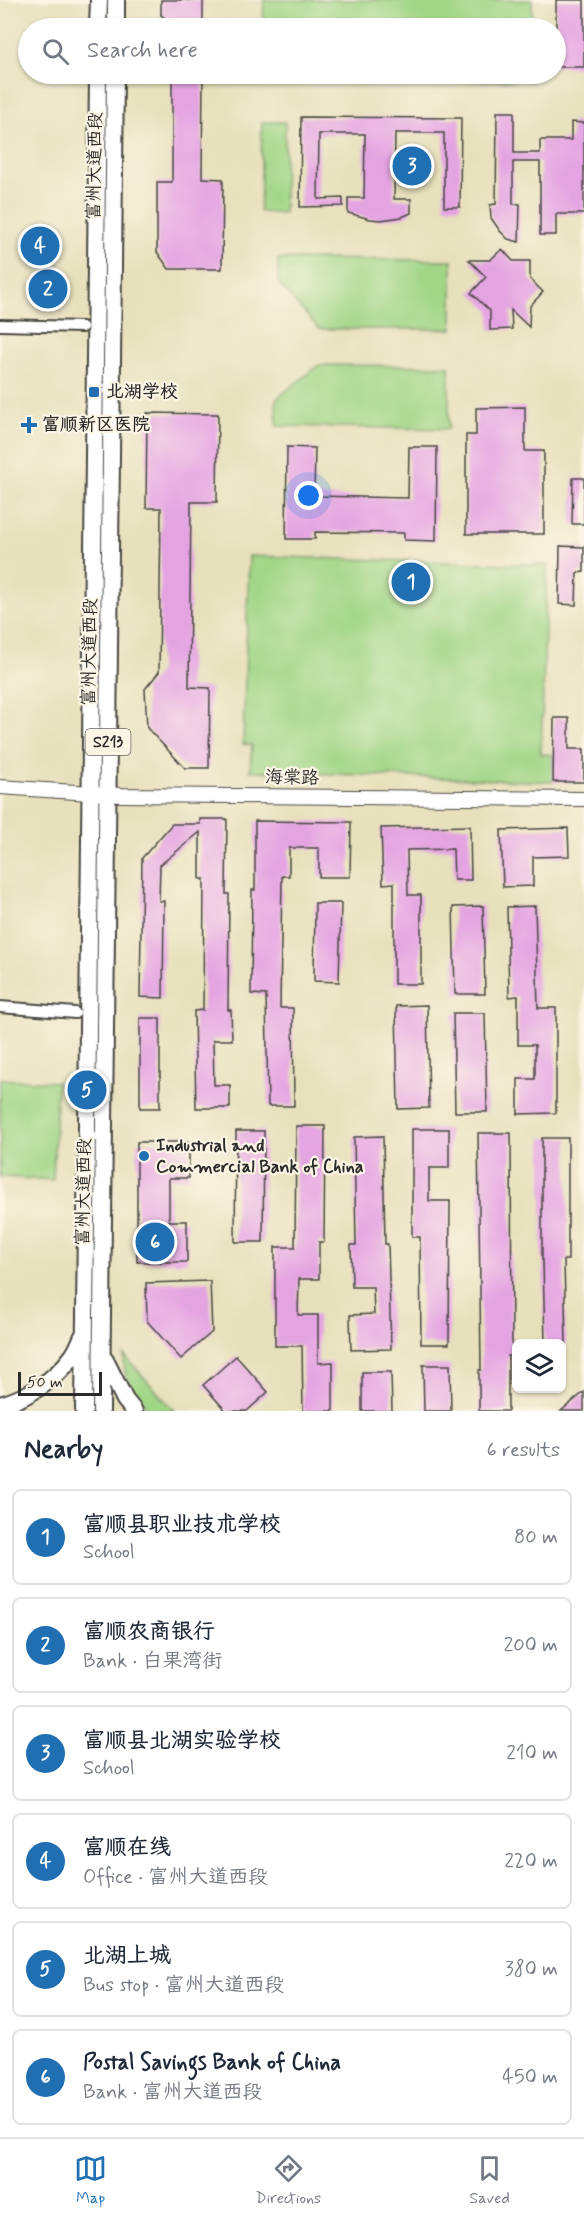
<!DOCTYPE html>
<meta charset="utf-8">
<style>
:root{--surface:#fff;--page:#f6f6f7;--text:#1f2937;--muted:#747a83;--line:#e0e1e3;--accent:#1f6fb2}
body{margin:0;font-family:Mynerve,"LXGW WenKai TC",sans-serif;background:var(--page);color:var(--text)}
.controls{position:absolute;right:18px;bottom:18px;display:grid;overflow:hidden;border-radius:9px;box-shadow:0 2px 4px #0004}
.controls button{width:54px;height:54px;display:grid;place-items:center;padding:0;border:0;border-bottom:2px solid var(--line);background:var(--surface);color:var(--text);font:30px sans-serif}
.scale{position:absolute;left:18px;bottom:15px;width:84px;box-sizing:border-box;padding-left:6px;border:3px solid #2b2b2b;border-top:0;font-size:16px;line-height:21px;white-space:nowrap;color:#2b2b2b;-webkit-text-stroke:4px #fcf5e5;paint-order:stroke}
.you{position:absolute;left:309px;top:496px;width:21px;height:21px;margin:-15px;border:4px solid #fff;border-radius:50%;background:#1a73e8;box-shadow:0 0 0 9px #1a73e833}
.badge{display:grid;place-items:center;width:39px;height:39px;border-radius:50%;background:var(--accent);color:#fff;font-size:20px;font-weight:700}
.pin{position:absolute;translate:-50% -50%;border:3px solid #fff;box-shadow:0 2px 6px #0006}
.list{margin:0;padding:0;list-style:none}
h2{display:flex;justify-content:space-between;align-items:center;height:78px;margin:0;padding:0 24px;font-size:26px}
h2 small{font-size:20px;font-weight:400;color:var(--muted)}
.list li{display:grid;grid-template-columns:39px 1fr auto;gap:18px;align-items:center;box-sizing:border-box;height:96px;margin:0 12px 12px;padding:0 12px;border:2px solid var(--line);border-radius:9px}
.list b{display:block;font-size:22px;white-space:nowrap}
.list p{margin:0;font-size:20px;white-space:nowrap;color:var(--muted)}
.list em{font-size:20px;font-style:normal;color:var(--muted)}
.icon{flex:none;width:33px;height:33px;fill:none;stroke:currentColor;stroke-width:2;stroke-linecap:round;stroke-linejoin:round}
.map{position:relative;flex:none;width:584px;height:1411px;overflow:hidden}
.search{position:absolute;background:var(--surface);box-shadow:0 2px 4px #0004;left:18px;right:18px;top:18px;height:66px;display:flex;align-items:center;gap:15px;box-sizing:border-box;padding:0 21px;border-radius:33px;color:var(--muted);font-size:22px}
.sheet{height:726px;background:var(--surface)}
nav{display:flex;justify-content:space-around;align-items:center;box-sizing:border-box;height:84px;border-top:2px solid var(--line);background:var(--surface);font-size:16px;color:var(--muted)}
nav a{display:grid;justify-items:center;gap:3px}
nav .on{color:var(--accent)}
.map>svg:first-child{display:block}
</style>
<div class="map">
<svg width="584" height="1411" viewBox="0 0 584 1411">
<rect width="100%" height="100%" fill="#fcf5e5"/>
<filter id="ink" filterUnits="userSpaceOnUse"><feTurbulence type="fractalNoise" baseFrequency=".0167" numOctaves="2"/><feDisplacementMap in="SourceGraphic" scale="12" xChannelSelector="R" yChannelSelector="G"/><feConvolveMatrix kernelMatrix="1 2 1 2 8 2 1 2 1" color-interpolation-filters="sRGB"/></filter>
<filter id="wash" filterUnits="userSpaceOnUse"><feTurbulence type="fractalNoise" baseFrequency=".008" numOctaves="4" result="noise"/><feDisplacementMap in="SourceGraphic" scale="24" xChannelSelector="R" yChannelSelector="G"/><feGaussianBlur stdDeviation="1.35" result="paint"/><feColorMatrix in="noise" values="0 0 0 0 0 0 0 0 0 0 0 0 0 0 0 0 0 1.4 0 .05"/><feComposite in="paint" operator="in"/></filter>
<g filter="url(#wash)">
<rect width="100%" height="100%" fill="#e7e0bc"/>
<g fill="#a1d687" stroke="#668059" stroke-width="1.5">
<polygon points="264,0 532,0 532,28 263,28"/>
<polygon points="263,74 532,74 532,81 263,80"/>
<polygon points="262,122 285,122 284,213 260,212"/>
<polygon points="278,259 452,260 452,329 319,329 278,283"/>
<polygon points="319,365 449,366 449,429 277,426 276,399"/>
<polygon points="249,556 547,565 541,754 553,755 553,782 250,771 252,745 243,744"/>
<polygon points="0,1079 57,1082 53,1180 0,1177"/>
<path d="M124,1355L174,1411L148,1410C132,1389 123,1382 124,1355Z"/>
</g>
<g id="blocks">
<g fill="#e4a4e2">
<polygon points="161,0 203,0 203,28 173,28 173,24 161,15"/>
<rect x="556" y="0" width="28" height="67"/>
<polygon points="172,74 203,74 202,178 223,179 222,269 169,269 157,252 157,182 172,182"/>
<polygon points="497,112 514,112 514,153 540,153 540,140 571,140 571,122 584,123 584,214 556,214 556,235 540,235 540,162 513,162 513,204 520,204 519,242 508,239 500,231 491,218 490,205 496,204"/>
<polygon points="301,117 461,118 460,207 444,207 444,133 395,133 394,199 411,199 411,213 402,217 381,220 370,219 348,213 348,198 364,198 365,134 319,134 318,199 343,198 343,206 300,207"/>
<polygon points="502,249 513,261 530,261 530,279 543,292 530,306 529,327 511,310 512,329 490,330 490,311 471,293 486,277 469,260 490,260"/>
<polygon points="525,407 525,451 544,451 544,534 466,534 466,435 476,435 476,408"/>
<polygon points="147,413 218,414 217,502 191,502 189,687 210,688 209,768 185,768 147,728 145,689 159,672 161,508 146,508"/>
<polygon points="287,447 315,448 314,496 408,498 409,447 437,447 436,541 404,540 404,533 315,532 315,539 286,539"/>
<polygon points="573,478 584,478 584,524 572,524"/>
<polygon points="560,546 584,547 584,572 577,573 576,605 559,604"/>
<polygon points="554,718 569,718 569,749 584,749 584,782 553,782"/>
<polygon points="200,819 227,819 226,894 229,894 228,1010 231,1010 232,1040 213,1040 214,1085 230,1085 230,1108 196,1108 194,1011 203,1010 204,879 200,879 200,832 160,865 159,901 164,901 163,998 140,997 142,858 172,824 200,824"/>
<polygon points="255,821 351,822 350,877 319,877 319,848 289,848 289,876 282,876 280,1008 293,1008 294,1106 268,1106 266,995 251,994 252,890 255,890"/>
<polygon points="470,826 471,880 454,880 453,849 407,850 408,895 421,895 421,984 394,984 394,883 383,884 381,828"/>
<polygon points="568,828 569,856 533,857 533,886 503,887 501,830"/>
<polygon points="315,903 341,903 339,982 314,981"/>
<polygon points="483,906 485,994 455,994 453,907"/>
<polygon points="535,906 538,1008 556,1008 556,1113 518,1114 518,1079 535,1079 535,1045 518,1045 518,996 509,997 507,907"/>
<polygon points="427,1005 429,1108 398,1109 396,1006"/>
<polygon points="453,1013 485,1013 487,1112 455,1112"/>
<rect x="140" y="1018" width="20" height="90"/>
<polygon points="296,1126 325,1126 324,1242 319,1242 319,1279 299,1279 298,1315 318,1315 318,1363 333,1362 333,1411 303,1411 302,1346 275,1346 275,1247 295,1247"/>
<polygon points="412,1129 449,1129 449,1168 429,1168 429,1201 450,1201 449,1344 421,1344 420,1237 412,1237"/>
<polygon points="236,1131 264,1131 263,1242 235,1242"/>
<polygon points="478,1133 511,1133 512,1356 508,1356 508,1411 479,1411 479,1370 481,1370"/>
<polygon points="383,1136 385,1244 388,1244 391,1349 351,1350 350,1315 374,1314 373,1287 352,1287 351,1245 356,1245 354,1137"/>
<polygon points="542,1138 568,1138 568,1260 564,1260 566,1344 545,1344 543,1260 542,1260"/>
<polygon points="137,1142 189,1142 189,1178 169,1178 169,1221 187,1221 187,1262 137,1262"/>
<polygon points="210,1281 212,1332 181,1359 147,1321 146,1283"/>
<polygon points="236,1356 268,1392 247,1411 226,1411 203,1385"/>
<polygon points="423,1365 450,1365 451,1411 424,1411"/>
<polygon points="362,1372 391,1372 392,1411 362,1411"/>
<polygon points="584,1392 584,1411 561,1411"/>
</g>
</g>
</g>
<g filter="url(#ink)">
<use href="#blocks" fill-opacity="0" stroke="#474641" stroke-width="1.5"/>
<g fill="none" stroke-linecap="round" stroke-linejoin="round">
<defs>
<g id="minor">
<polyline points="0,325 82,327"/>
<polyline points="0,1007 75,1013"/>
</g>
<polyline id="tertiary" points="0,787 121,795 584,799"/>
<g id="primary">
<polyline points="98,28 99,0"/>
<polyline points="116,28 116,0"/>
<polyline points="105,1360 125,1400 134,1411"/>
<path d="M0,1405C27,1398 55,1380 72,1357C77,1351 80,1342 83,1336"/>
<polyline points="84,1411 98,74"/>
<polyline points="101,1411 115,74"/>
</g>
</defs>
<use href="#minor" stroke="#474641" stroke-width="14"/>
<use href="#tertiary" stroke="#474641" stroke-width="16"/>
<use href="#primary" stroke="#474641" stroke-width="20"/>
<use href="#minor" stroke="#fff" stroke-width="10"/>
<use href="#tertiary" stroke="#fff" stroke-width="14"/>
<use href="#primary" stroke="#fff" stroke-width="16"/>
</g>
</g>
<g fill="#1f6fb2" stroke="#fcf5e5" stroke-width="2">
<rect x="88" y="386" width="12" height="12" rx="3"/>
<path d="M26 416h6v6h6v6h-6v6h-6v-6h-6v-6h6z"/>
<circle cx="144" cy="1156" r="6"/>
</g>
<g text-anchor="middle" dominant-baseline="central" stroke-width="4.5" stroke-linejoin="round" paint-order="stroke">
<rect fill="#fcf5e5" stroke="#6a6863" stroke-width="1.5" x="85.5" y="729" width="45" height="26" rx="4.5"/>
<g font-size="16" font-weight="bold" fill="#2b2b2b">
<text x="108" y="742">S213</text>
</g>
<g font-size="18" fill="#2b2b2b" stroke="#fcf5e5">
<text transform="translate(95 166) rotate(-89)">富州大道西段</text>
<text transform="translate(90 652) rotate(-89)">富州大道西段</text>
<text transform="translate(292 778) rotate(1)">海棠路</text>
<text transform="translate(84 1192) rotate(-89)">富州大道西段</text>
</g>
<g font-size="18" font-weight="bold" fill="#2b2b2b" stroke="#fcf5e5" text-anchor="start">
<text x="106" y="392">北湖学校</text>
<text x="42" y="425">富顺新区医院</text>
<text x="156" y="1146">Industrial and<tspan x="156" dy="21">Commercial Bank of China</tspan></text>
</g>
</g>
</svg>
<div class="controls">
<button><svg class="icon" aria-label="layers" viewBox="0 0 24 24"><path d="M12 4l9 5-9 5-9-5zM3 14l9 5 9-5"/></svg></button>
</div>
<div class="scale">50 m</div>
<div class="you"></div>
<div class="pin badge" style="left:411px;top:582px">1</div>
<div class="pin badge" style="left:48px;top:289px">2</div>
<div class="pin badge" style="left:412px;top:166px">3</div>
<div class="pin badge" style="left:40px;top:246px">4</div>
<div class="pin badge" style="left:87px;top:1090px">5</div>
<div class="pin badge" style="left:155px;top:1242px">6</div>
<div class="search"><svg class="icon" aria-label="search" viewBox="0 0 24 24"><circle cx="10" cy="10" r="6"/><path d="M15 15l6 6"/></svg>Search here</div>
</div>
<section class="sheet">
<h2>Nearby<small>6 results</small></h2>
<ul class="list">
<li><span class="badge">1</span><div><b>富顺县职业技术学校</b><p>School</p></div><em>80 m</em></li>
<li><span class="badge">2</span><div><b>富顺农商银行</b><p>Bank · 白果湾街</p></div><em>200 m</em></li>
<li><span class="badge">3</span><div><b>富顺县北湖实验学校</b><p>School</p></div><em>210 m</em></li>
<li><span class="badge">4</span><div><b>富顺在线</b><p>Office · 富州大道西段</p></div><em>220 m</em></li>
<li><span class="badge">5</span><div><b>北湖上城</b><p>Bus stop · 富州大道西段</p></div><em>380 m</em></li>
<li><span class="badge">6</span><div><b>Postal Savings Bank of China</b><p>Bank · 富州大道西段</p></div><em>450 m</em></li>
</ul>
</section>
<nav>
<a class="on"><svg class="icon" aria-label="map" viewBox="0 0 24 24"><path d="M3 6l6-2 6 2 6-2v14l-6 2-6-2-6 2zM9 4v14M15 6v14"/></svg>Map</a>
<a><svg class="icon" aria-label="directions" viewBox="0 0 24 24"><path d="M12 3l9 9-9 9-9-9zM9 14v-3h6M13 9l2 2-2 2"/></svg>Directions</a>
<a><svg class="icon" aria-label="saved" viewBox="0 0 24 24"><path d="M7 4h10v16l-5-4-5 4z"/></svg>Saved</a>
</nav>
